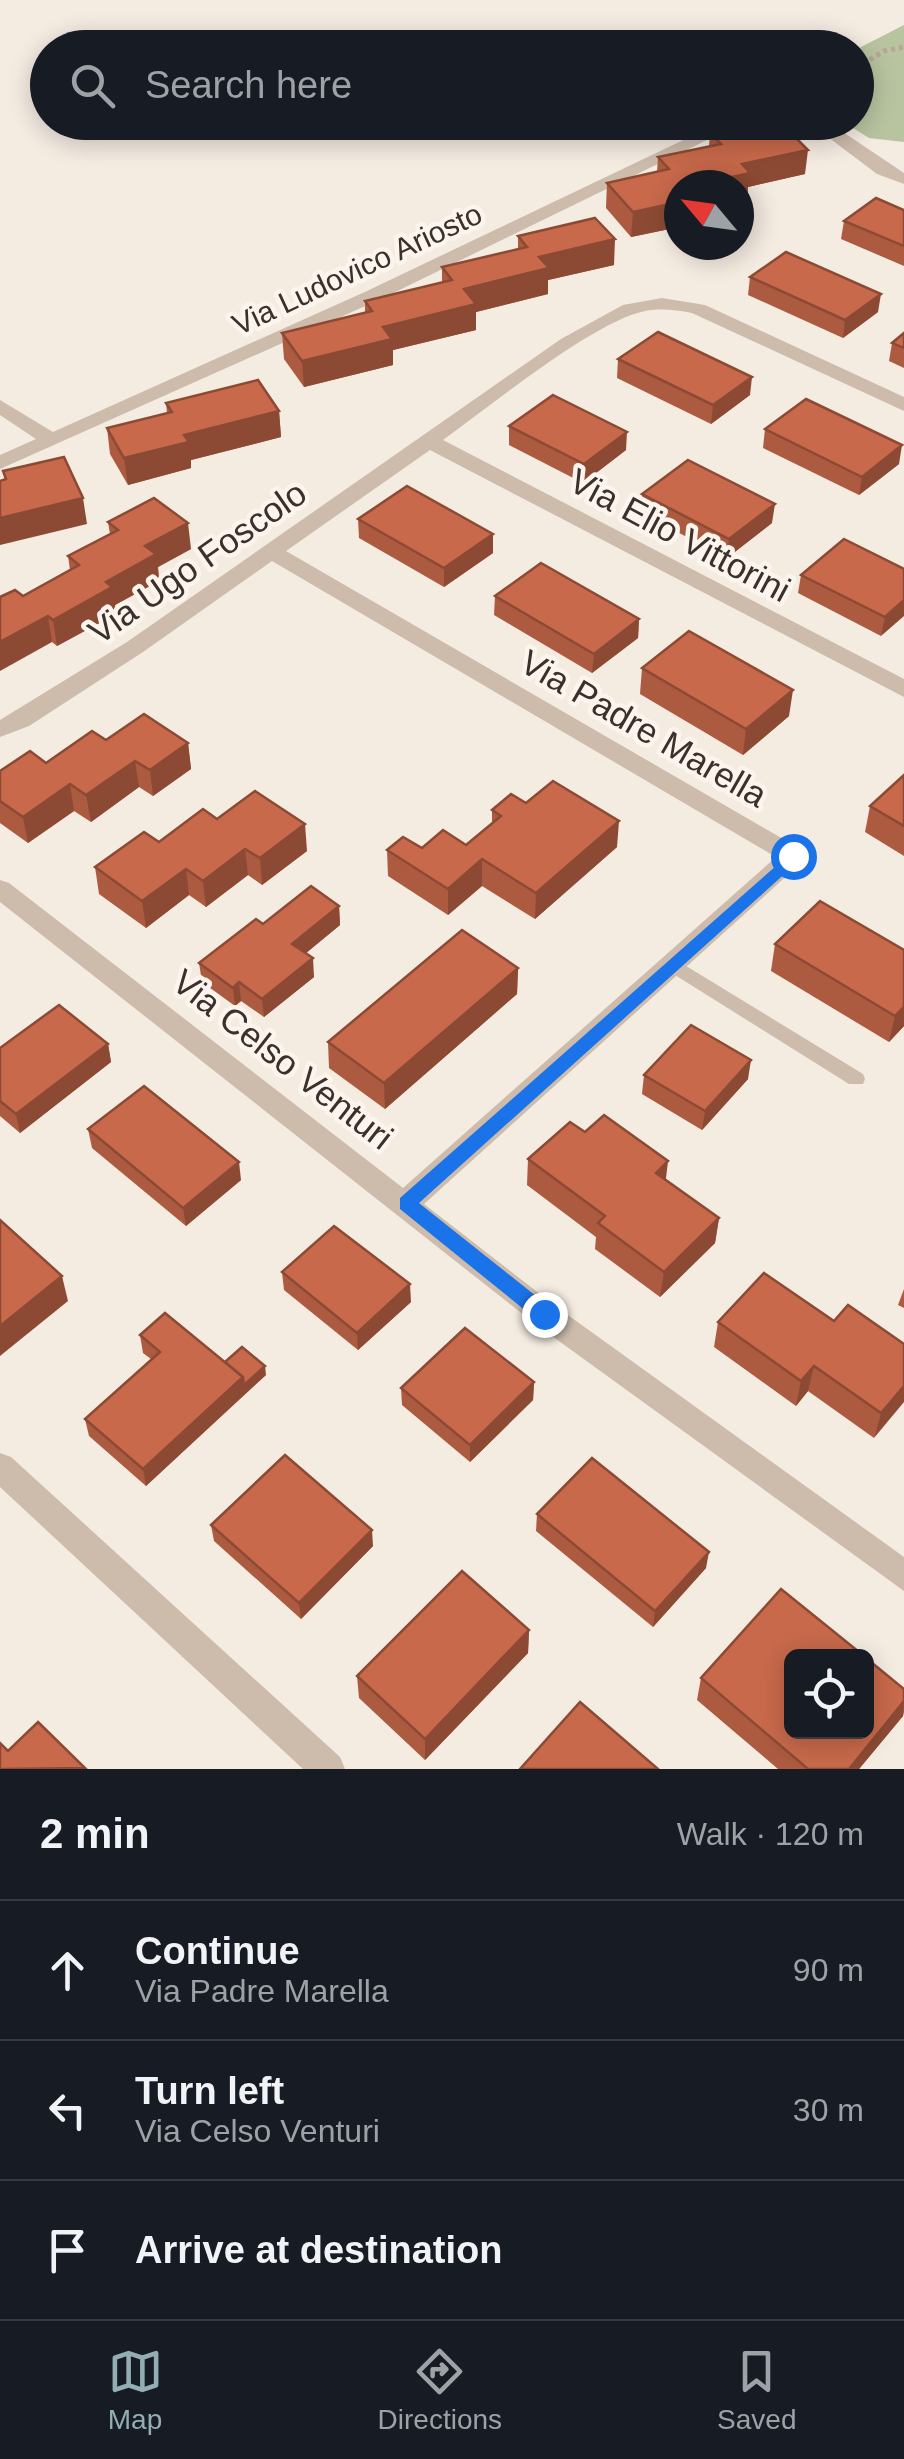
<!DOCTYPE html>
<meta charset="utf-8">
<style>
:root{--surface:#171b24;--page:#20242c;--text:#f1f3f6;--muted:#9ea1a6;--line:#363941;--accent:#92aeb2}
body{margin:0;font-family:Helvetica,sans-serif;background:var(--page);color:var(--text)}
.controls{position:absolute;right:30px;bottom:30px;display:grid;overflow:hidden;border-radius:15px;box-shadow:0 5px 25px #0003}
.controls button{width:90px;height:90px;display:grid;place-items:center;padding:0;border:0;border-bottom:2px solid var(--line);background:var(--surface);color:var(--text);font:50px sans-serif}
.compass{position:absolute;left:664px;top:170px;width:90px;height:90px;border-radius:50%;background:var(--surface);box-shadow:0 5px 25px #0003;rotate:299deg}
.stop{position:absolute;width:30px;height:30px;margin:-22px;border:8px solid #1a73e8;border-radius:50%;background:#fff}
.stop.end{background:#1a73e8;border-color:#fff;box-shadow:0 2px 10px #0008}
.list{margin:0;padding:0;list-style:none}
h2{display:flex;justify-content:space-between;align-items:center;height:130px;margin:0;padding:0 40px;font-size:42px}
h2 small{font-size:32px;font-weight:400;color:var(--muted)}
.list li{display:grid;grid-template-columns:65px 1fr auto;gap:30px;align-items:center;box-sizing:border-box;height:140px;padding:0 40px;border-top:2px solid var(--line)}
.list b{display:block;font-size:38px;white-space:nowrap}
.list p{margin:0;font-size:32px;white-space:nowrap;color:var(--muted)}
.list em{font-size:32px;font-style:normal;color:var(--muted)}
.icon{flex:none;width:55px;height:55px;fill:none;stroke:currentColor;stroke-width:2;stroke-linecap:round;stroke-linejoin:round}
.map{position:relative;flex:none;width:904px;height:1769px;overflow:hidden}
.search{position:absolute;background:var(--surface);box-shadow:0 5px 25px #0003;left:30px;right:30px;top:30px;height:110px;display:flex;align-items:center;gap:25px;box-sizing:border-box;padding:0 35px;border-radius:55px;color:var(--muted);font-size:38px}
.sheet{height:550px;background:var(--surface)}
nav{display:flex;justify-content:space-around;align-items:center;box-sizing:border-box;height:140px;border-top:2px solid var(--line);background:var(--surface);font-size:28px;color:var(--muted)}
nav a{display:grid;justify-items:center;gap:5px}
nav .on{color:var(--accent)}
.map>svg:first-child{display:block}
</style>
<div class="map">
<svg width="904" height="1769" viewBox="0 0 904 1769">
<rect width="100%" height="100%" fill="#f4ebe1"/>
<polygon fill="#b8c4a0" points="904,25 904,142 869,138 845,123 856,122 857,49"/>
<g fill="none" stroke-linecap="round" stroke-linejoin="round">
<polyline stroke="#b9a596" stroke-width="5" stroke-dasharray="4 4" stroke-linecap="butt" points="856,68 884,51 904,47"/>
<polygon fill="#cdbbac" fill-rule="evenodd" points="673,958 863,1074 865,1079 863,1084 849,1084 667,970 664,965 667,960"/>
<g fill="#cdbbac" fill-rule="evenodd">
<polygon points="721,122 744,122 381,299 0,469 0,455 36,439 0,415 0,400 53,432 367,291"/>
<polygon points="808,122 828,122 904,173 904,184 877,174"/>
<path d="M662,298L705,305L904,397V411L692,313C676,310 661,308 645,311C592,322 491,406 443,440L904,679V697L430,450L286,551L802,850L805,856L802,862L424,1204L554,1305L904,1557V1591L534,1323L0,902V880L9,883L403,1188L776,857L272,561L143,652L29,726L0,737V720L127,642L561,339L623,305Z"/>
<polygon points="0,1453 11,1457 340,1757 345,1769 303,1769 0,1487"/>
</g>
</g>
<g fill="#ac5a40">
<polygon points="710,133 805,174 748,187 747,198 679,185 679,227 631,237 606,208 607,183 657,172 658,157 709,146"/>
<polygon points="904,210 904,266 841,239 844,221"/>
<polygon points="518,236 614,265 548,280 548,294 476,312 476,330 393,350 393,365 304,387 284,359 282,333 365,313 365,301 442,282 442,267 518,249"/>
<polygon points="750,277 878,312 843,338 748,295"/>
<polygon points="904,333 904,368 889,361 892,343"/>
<polygon points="618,359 750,395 711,424 617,378"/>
<polygon points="166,403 279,411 281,437 191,460 191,468 128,485 110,454 107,428 167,413"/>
<polygon points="509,426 626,450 583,483 509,445"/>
<polygon points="765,429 899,464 859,495 763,448"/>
<polygon points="642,494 772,523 727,558 641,513"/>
<polygon points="358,519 493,534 493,553 444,587 359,538"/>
<polygon points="108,522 191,549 158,567 159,581 115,605 116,614 57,646 52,642 23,596 70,570 68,556 110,534"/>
<polygon points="904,569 881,636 798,593 801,575"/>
<polygon points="495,596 639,619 638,638 592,673 494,615"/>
<polygon points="642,668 789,716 743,755 640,694"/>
<polygon points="106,740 188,743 191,769 153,796 139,787 91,822 74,811 28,843 0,823 0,771 46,763"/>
<polygon points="904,775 904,856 865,832 870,806"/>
<polygon points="526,803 617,847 535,919 482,886 448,915 388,876 387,850 466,845 492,824 492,810"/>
<polygon points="217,819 307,851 262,885 248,875 206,907 189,895 146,928 99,894 95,867"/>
<polygon points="339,906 340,925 306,953 314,977 264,1017 241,1001 235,1006 202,982 199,963 263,924"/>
<polygon points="775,944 904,950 904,1026 889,1042 771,971"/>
<polygon points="518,968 517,994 385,1109 329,1068 328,1042"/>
<polygon points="108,1044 111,1062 20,1133 0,1116 0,1048"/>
<polygon points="644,1075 748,1079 702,1130 642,1094"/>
<polygon points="88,1129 241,1180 186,1226 92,1148"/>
<polygon points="585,1132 666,1180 719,1218 715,1243 660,1297 595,1249 596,1237 527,1185 528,1159"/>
<polygon points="282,1272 411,1302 358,1350 284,1290"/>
<polygon points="904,1289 904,1308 898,1305"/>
<polygon points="834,1321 904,1344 874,1438 808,1391 796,1406 714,1347 718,1322"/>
<polygon points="140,1335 266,1375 146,1486 89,1436 85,1419 151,1359 143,1353"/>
<polygon points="534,1382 533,1400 470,1462 402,1405 401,1388"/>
<polygon points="537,1514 706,1568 653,1627 536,1531"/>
<polygon points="211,1525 373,1546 301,1619 214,1541"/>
<polygon points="529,1630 528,1653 425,1760 359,1698 357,1676"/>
<polygon points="701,1678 904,1689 904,1712 903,1716 859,1769 778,1769 697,1700"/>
</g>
<g fill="#8c4a34">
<polygon points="808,150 805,174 748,187 747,198 739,200 739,185 696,185 742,164"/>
<polygon points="679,202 679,227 631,237 633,212"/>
<polygon points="615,239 614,265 548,280 548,294 476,312 476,330 393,350 393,365 304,387 302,361 539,257"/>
<polygon points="881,294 878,312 843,338 845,320"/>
<polygon points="752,377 750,395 711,424 713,405"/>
<polygon points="279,411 281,437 191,460 191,468 128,485 124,458 184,435"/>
<polygon points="627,432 626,450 583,483 584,464"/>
<polygon points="902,445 899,464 859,495 862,477"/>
<polygon points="83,498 87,524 0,545 0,518"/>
<polygon points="775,504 772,523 727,558 729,539"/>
<polygon points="188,523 191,549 158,567 159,581 115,605 116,614 57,646 53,620 106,582 145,546"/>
<polygon points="493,534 493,553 444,587 444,568"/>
<polygon points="904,600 904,616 881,636 885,617"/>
<polygon points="48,616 52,642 0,671 0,642"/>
<polygon points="639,619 638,638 592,673 594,654"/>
<polygon points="793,690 789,716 743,755 746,729"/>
<polygon points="188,743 191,769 153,796 150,770"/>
<polygon points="135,761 139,787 91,822 86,795"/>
<polygon points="70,784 74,811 28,843 23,817"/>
<polygon points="619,821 617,847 535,919 536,893"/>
<polygon points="305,824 307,851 262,885 260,858"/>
<polygon points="245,849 248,875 206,907 203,881"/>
<polygon points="482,859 482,886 448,915 448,889"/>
<polygon points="186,869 189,895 146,928 142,901"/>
<polygon points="339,906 340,925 294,963 292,944"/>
<polygon points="313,958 314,977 264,1017 262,999"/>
<polygon points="518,968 517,994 385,1109 384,1083"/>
<polygon points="239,982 241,1001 235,1006 233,988"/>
<polygon points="904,1007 904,1026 889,1042 895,1016"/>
<polygon points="108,1044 111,1062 20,1133 16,1114"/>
<polygon points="751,1060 748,1079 702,1130 705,1111"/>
<polygon points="668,1161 665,1187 656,1173"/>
<polygon points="239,1162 241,1180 186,1226 183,1208"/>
<polygon points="719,1218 715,1243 660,1297 664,1272"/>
<polygon points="62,1276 68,1301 0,1356 0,1326"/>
<polygon points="410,1284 411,1302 358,1350 357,1333"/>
<polygon points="265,1366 266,1375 245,1394 244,1385"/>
<polygon points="814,1366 808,1391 796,1406 801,1381"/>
<polygon points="243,1377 245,1394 146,1486 143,1469"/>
<polygon points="534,1382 533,1400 470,1462 470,1445"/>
<polygon points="904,1386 904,1402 874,1438 881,1413"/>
<polygon points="372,1530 373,1546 301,1619 299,1603"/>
<polygon points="709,1552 706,1568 653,1627 655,1611"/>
<polygon points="529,1630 528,1653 425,1760 425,1739"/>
<polygon points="904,1701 903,1716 859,1769 849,1769"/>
</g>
<g fill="#c8694b" stroke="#8c4a34" stroke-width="2.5">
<polygon points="756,122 780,122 808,150 742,164 750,173 696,185 679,185 679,202 633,212 607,183 669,169 658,157 721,144 710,133"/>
<polygon points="876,198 904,210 904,246 844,221"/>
<polygon points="595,218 615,239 539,257 549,268 464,289 476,304 383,327 392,339 302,361 282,333 372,311 365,301 452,280 442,267 527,247 518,236"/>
<polygon points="786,252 881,294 845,320 750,277"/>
<polygon points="658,332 752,377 713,405 618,359"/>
<polygon points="904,333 904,348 892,343"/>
<polygon points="258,380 279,411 184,435 189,442 124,458 107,428 172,412 166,403"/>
<polygon points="553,395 627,432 584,464 509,426"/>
<polygon points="806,399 902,445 862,477 765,429"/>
<polygon points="64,457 83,498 0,518 0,481 6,479 3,471"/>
<polygon points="688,460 775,504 729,539 642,494"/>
<polygon points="407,486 493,534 444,568 358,519"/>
<polygon points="154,498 188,523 145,546 156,554 106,582 112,587 53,620 48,616 0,642 0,597 15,590 23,596 79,565 68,556 118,530 108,522"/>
<polygon points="844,539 904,569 904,600 885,617 801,575"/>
<polygon points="541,563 639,619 594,654 495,596"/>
<polygon points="689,631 793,690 746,729 642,668"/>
<polygon points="144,714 188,743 150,770 135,761 86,795 70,784 23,817 0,801 0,771 30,751 46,763 92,731 106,740"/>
<polygon points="904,775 904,826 870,806"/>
<polygon points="553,781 619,821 536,893 482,859 448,889 387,850 403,837 422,848 443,830 466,845 501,816 492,810 511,794 526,803"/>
<polygon points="255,791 305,824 260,858 245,849 203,881 186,869 142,901 95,867 144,832 159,842 203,809 217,819"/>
<polygon points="311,886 339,906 292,944 313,958 262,999 239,982 233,988 199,963 256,919 263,924"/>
<polygon points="820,901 904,950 904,1007 895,1016 775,944"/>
<polygon points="462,930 518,968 384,1083 328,1042"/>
<polygon points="59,1005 108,1044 16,1114 0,1101 0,1048"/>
<polygon points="691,1025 751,1060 705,1111 644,1075"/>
<polygon points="144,1086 239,1162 183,1208 88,1129"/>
<polygon points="604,1115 668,1161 656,1173 719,1218 664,1272 598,1223 605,1216 528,1159 570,1122 585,1132"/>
<polygon points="0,1220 62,1276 0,1326"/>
<polygon points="334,1226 410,1284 357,1333 282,1272"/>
<polygon points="764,1273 834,1321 848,1305 904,1344 904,1386 881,1413 814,1366 801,1381 718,1322"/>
<polygon points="165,1313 243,1377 143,1469 85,1419 160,1352 140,1335"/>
<polygon points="465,1328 534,1382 470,1445 401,1388"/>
<polygon points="242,1347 265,1366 244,1385 243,1377 225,1362"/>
<polygon points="285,1455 372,1530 299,1603 211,1525"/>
<polygon points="592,1458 709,1552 655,1611 537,1514"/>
<polygon points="462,1571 529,1630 425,1739 357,1676"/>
<polygon points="781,1589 864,1656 792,1656 792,1732 866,1732 866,1658 904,1689 904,1701 849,1769 808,1769 701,1678"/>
<polygon points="580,1702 658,1769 520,1769"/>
<polygon points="38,1722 85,1768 0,1769 0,1743 8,1751"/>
</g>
<polygon fill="#1a73e8" points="793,851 801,856 799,861 419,1203 551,1308 551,1320 537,1320 400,1209 400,1198"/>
<g text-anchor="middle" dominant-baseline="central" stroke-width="9" stroke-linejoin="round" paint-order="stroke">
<g font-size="30" fill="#3b302b" stroke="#fbf5ee">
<text transform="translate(357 269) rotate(-25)">Via Ludovico Ariosto</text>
</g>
<g font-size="35" fill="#3b302b" stroke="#fbf5ee">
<text transform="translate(680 535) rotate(28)">Via Elio Vittorini</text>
<text transform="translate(197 562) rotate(-35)">Via Ugo Foscolo</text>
<text transform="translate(644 728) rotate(30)">Via Padre Marella</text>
<text transform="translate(283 1059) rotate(38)">Via Celso Venturi</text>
</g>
</g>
</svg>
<div class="controls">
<button><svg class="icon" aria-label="locate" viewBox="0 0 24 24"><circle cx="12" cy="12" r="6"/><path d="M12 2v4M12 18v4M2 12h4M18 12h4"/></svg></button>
</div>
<svg class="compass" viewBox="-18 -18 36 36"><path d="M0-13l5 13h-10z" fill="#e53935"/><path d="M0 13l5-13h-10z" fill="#9ea1a6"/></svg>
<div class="stop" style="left:793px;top:856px"></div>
<div class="stop end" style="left:544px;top:1314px"></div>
<div class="search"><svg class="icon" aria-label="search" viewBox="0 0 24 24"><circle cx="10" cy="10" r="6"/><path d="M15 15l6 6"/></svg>Search here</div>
</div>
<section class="sheet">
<h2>2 min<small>Walk · 120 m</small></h2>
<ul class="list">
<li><svg class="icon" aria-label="ahead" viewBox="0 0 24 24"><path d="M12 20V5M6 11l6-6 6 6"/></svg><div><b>Continue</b><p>Via Padre Marella</p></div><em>90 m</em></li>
<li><svg class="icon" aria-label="left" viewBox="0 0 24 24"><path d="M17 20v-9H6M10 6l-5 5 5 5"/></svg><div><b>Turn left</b><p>Via Celso Venturi</p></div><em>30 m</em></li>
<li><svg class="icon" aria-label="arrive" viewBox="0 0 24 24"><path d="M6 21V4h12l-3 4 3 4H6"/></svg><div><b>Arrive at destination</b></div></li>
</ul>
</section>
<nav>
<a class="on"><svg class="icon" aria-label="map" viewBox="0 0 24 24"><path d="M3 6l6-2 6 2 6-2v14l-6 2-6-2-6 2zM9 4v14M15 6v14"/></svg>Map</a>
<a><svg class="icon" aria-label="directions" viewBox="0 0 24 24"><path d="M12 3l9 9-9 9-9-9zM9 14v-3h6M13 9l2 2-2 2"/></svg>Directions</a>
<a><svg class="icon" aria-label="saved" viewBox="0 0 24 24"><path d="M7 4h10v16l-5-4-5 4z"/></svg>Saved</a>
</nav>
